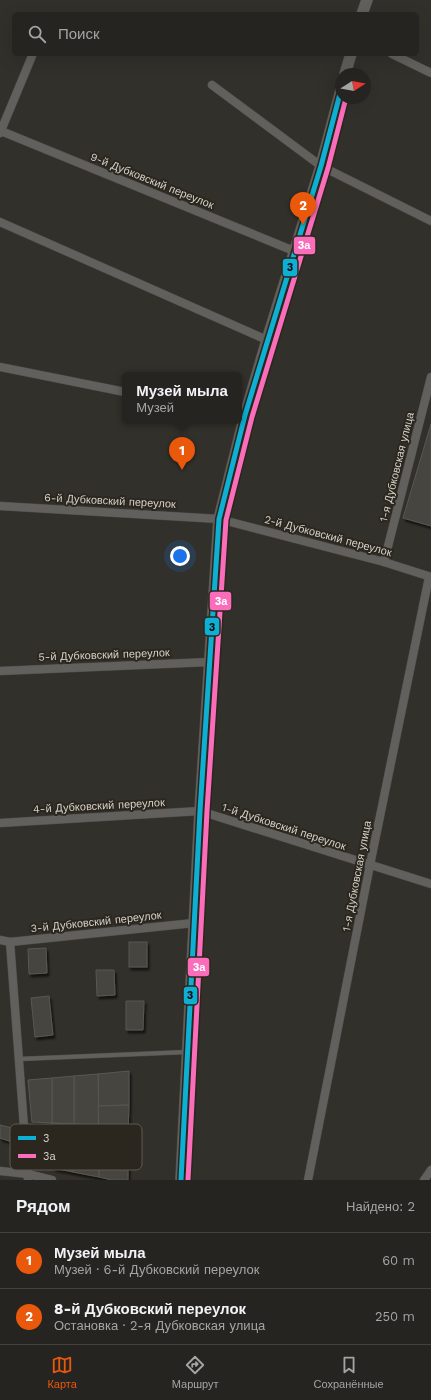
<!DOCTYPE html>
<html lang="ru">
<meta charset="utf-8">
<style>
:root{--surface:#262420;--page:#2e2c29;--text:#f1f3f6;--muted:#a4a4a5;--line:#42413e;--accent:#ea580c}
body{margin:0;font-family:"Work Sans",sans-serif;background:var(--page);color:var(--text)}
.compass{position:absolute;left:335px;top:68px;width:36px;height:36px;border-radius:50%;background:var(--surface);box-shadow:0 4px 16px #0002;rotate:79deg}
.you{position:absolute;left:180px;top:556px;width:14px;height:14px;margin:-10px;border:3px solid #fff;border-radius:50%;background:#1a73e8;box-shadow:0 0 0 6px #1a73e833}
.badge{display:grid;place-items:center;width:26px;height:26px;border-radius:50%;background:var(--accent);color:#fff;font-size:13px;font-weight:700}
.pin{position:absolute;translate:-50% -33px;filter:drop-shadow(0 1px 2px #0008)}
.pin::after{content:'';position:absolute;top:21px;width:14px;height:12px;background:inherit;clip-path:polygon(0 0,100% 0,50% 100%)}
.popup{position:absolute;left:122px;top:372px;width:120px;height:52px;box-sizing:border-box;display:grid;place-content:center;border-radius:6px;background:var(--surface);filter:drop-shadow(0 1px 3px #0005);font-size:13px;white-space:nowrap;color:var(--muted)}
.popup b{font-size:15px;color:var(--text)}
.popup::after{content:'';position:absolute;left:50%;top:100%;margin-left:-8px;border:8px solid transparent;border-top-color:var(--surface)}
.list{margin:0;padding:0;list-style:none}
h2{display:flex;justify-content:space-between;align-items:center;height:52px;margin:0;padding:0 16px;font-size:17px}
h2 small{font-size:13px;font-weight:400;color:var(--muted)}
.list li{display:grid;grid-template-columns:26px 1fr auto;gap:12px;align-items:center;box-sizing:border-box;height:56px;padding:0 16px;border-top:1px solid var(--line)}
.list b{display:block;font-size:15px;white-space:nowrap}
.list p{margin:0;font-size:13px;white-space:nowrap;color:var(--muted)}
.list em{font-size:13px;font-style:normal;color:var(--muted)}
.icon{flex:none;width:22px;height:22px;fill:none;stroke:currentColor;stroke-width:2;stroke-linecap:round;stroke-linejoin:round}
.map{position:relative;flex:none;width:431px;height:1180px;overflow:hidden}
.search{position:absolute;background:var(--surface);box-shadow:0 4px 16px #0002;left:12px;right:12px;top:12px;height:44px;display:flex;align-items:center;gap:10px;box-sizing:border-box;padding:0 14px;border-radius:6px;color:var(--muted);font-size:15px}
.sheet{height:164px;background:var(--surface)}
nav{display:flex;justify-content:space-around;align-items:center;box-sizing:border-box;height:56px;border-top:1px solid var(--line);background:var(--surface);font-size:11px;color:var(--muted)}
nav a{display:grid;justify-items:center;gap:2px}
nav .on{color:var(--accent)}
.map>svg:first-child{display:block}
</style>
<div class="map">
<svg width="431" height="1180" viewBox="0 0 431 1180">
<defs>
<filter id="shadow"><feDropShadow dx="2" dy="3" stdDeviation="1" flood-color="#0009"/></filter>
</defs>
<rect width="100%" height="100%" fill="#32302b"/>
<g fill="#464440" stroke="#595853" filter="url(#shadow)">
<polygon points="431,424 431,526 403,518"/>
<rect x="129" y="942" width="18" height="25"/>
<polygon points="46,948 47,973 29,974 28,949"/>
<polygon points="96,970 114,970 115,995 97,996"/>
<polygon points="49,996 53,1035 35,1037 31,998"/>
<polygon points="126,1001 144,1001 143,1030 126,1030"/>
<polygon points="129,1071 129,1105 98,1106 98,1074"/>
<polygon points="98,1074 99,1125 74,1124 74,1076"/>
<polygon points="74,1076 74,1124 52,1123 52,1078"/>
<polygon points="52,1078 52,1123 32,1122 28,1080"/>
<polygon points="129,1105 128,1136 99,1135 98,1106"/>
<polygon points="52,1123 74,1124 73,1172 53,1168"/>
<polygon points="74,1124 99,1125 99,1177 73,1172"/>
<polygon points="0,1125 16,1129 12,1142 0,1138"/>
<polygon points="99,1135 128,1136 128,1159 99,1158"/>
<polygon points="99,1158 128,1159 128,1180 112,1180 99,1177"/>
</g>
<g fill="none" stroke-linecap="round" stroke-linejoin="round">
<defs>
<polyline id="lane" points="19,1059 187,1052"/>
<g id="street">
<polyline points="392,54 431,73"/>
<polyline points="212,85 321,166 431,221"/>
<polyline points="1,131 294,251"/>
<polyline points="0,133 32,56"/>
<polyline points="0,222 267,340"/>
<polyline points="0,367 125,392"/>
<polyline points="0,506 219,519 384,562 431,577"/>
<polyline points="384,562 431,377"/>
<polyline points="0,671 210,662"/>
<polyline points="0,823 200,811 431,884"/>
<polyline points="0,940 10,942 194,923"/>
<polyline points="10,942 28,1180"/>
<polyline points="0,1171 28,1174 52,1180"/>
<polyline points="308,1180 370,865 429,577"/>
<polyline points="424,1180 431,1170"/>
</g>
<g id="secondary">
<polyline points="362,14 367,0"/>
<polyline points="345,74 351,54"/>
<polyline points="181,1180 200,811 219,519 245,415 267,340 321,166 341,90"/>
</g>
</defs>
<use href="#lane" stroke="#4e4c48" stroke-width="5"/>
<use href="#street" stroke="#4e4c48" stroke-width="9"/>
<use href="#secondary" stroke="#4e4c48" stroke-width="12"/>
<use href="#lane" stroke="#62605d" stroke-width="4"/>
<use href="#street" stroke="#62605d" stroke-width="8"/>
<use href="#secondary" stroke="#62605d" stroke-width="11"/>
<defs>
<polyline id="bus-1" points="181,1180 200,811 219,519 245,415 321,166 341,90"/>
<polyline id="bus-2" points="188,1180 207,811 226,520 252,417 328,168 346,98"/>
</defs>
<use href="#bus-1" stroke="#2b271e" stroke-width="8"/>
<use href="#bus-2" stroke="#2b271e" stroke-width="8"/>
<use href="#bus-1" stroke="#0dafd3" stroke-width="5"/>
<use href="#bus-2" stroke="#fb6dba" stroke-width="5"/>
</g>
<g text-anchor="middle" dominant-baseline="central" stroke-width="4" stroke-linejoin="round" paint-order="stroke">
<g font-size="11" fill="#d4d1cb" stroke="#2b271e">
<text transform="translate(152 181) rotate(22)">9-й Дубковский переулок</text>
<text transform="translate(397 467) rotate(-76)">1-я Дубковская улица</text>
<text transform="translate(110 501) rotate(3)">6-й Дубковский переулок</text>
<text transform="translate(328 536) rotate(15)">2-й Дубковский переулок</text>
<text transform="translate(104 655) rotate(-2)">5-й Дубковский переулок</text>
<text transform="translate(99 806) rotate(-3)">4-й Дубковский переулок</text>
<text transform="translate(284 827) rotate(18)">1-й Дубковский переулок</text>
<text transform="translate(357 876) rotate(-79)">1-я Дубковская улица</text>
<text transform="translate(96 922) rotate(-6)">3-й Дубковский переулок</text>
</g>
</g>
<rect x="10" y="1124" width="132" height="46" rx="6" fill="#2b271e" stroke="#5e5a52" stroke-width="1"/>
<rect x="18" y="1136" width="18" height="4" fill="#0dafd3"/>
<rect x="18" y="1154" width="18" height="4" fill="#fb6dba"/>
<g font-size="11" fill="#d4d1cb">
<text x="43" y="1142">3</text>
<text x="43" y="1160">3а</text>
</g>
<g stroke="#2b271e" stroke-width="1.5">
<rect x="293" y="236" width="23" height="19" rx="4" fill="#fb6dba"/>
<rect x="282" y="258" width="16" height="19" rx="4" fill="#0dafd3"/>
<rect x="209" y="591" width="23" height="20" rx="4" fill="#fb6dba"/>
<rect x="204" y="617" width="16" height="19" rx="4" fill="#0dafd3"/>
<rect x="187" y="957" width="23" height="20" rx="4" fill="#fb6dba"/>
<rect x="183" y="986" width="15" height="19" rx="4" fill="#0dafd3"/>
</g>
<g font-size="11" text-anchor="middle" font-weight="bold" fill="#fff">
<text x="304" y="249">3а</text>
<text x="221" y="605">3а</text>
<text x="199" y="971">3а</text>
</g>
<g font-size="11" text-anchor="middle" font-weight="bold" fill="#111">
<text x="290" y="271">3</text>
<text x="212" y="631">3</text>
<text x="190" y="999">3</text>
</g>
</svg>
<svg class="compass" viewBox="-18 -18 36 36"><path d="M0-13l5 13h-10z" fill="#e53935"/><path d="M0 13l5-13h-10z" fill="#a4a4a5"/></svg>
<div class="you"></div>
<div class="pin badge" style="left:182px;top:470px">1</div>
<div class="popup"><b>Музей мыла</b>Музей</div>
<div class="pin badge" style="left:303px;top:225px">2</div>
<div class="search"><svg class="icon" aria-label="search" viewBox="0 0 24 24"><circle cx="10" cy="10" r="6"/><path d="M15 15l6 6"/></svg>Поиск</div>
</div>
<section class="sheet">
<h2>Рядом<small>Найдено: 2</small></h2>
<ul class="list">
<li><span class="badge">1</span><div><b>Музей мыла</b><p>Музей · 6-й Дубковский переулок</p></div><em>60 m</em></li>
<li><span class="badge">2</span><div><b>8-й Дубковский переулок</b><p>Остановка · 2-я Дубковская улица</p></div><em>250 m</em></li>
</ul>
</section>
<nav>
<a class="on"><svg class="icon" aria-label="map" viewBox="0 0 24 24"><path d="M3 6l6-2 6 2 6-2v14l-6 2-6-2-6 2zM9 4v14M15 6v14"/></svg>Карта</a>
<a><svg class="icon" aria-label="directions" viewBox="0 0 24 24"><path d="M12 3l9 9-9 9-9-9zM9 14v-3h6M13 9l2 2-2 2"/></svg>Маршрут</a>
<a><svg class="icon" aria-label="saved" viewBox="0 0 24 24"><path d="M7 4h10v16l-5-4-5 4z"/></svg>Сохранённые</a>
</nav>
